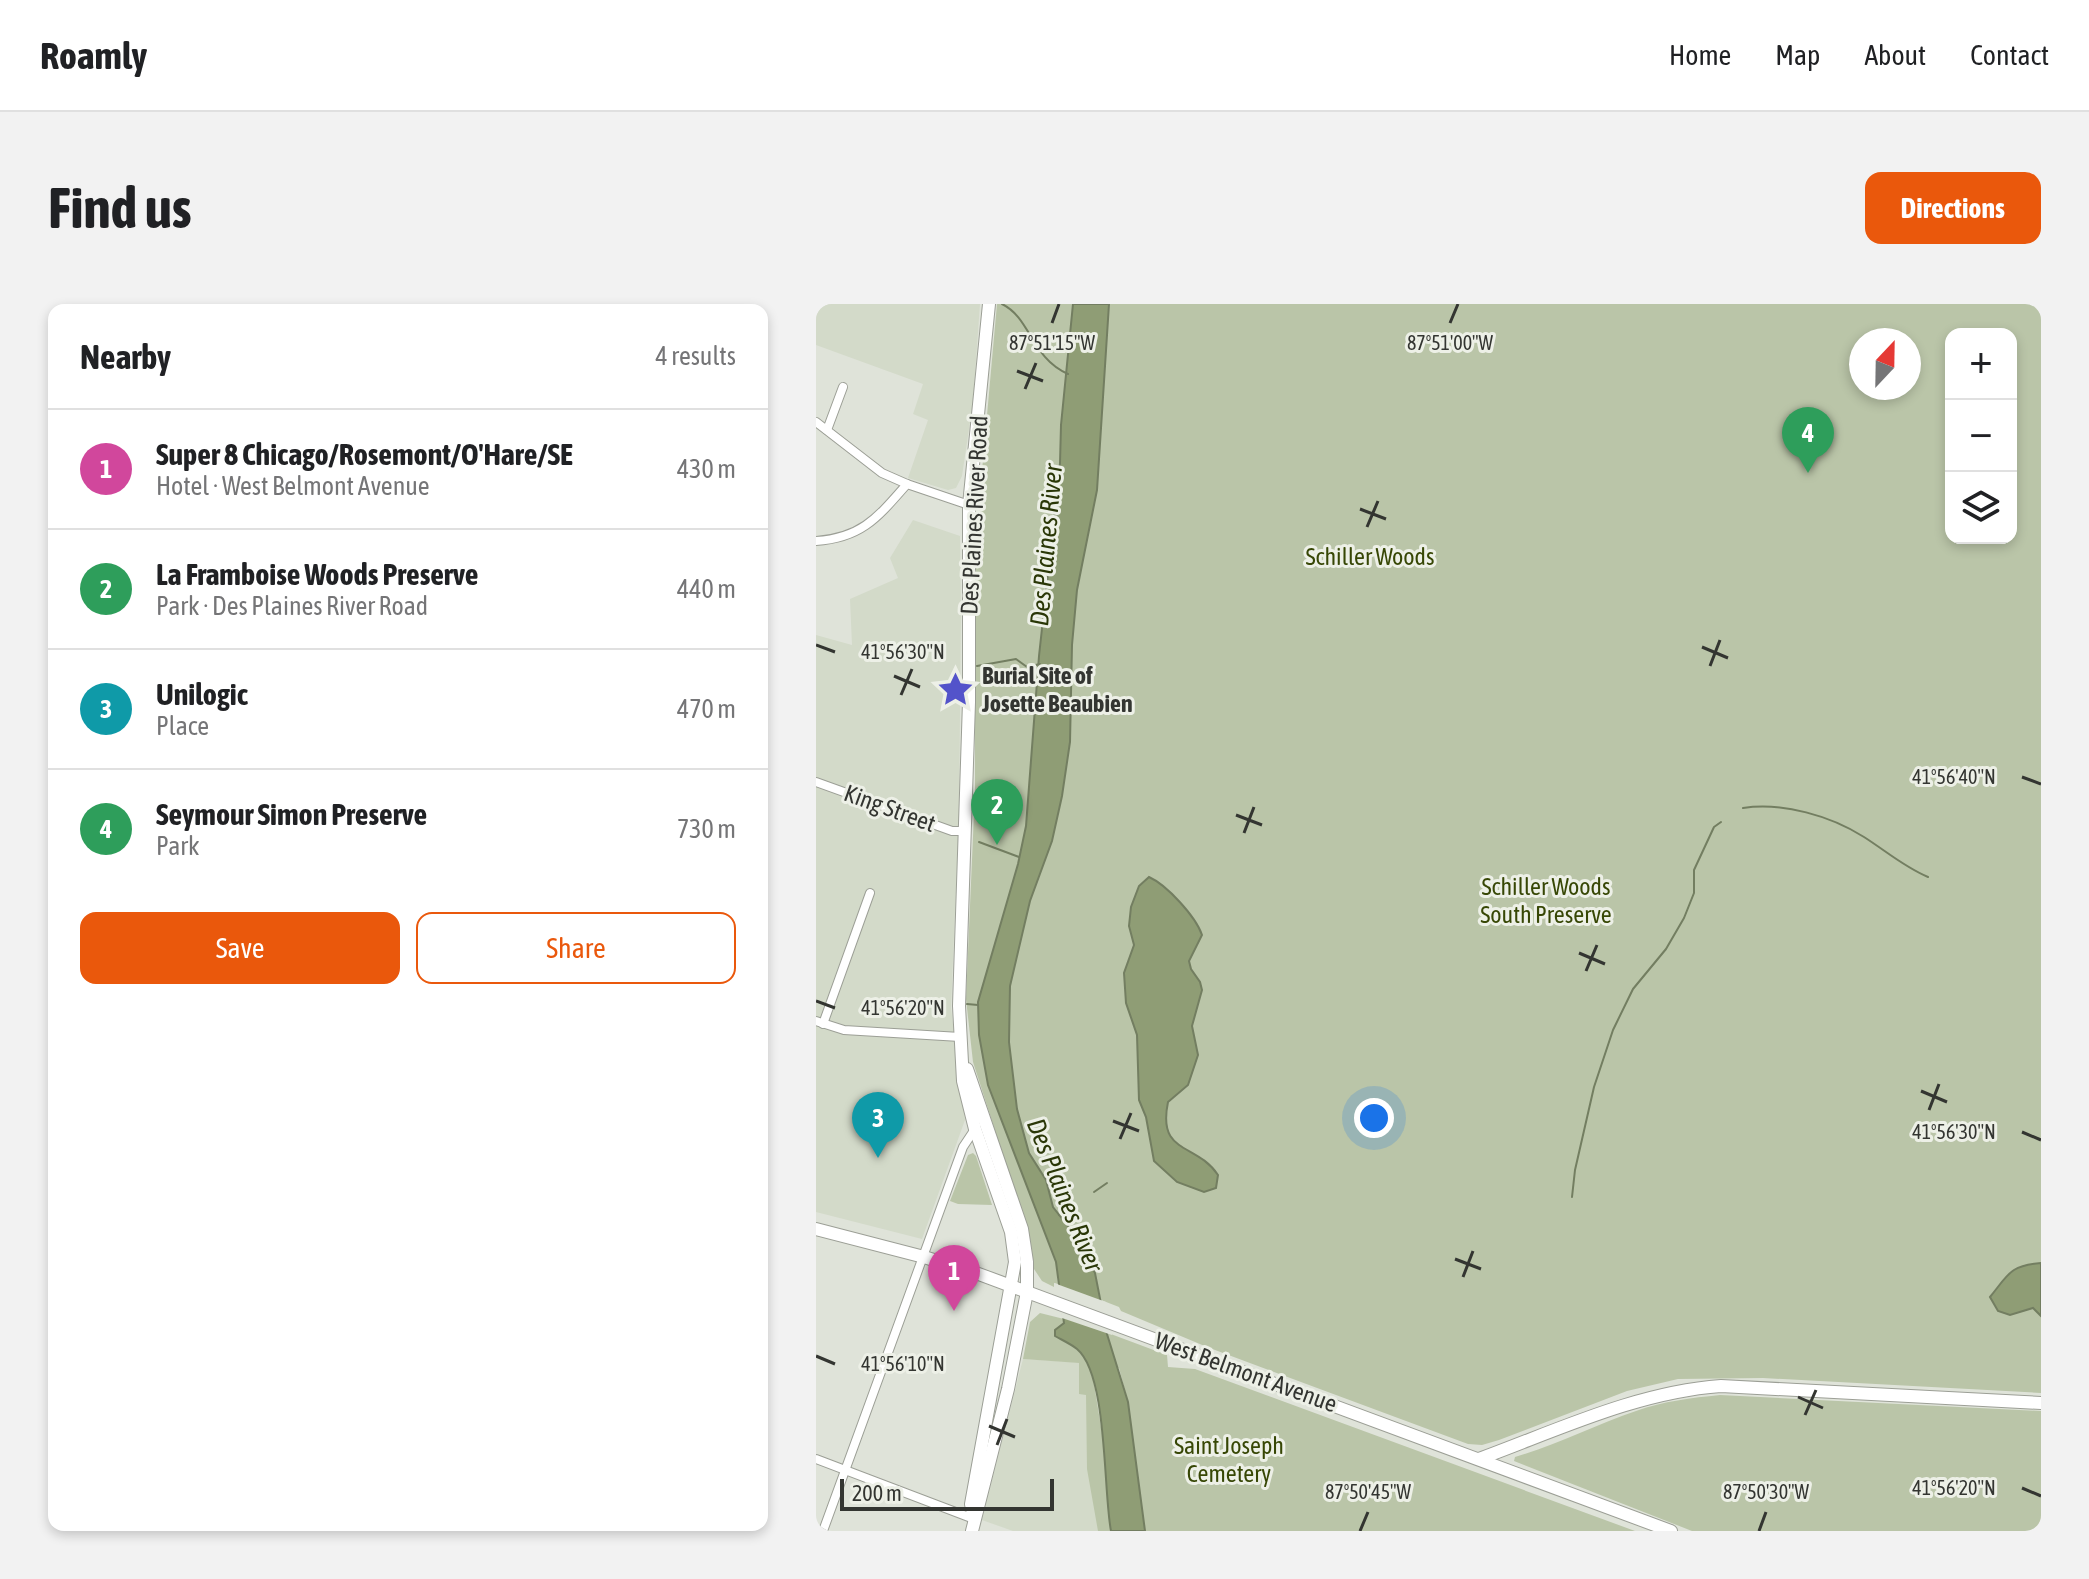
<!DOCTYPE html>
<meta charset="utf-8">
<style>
:root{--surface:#fff;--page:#f2f2f2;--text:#202124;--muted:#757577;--line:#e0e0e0;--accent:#ea580c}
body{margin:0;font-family:"Asap Condensed",sans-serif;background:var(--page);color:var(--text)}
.controls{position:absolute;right:24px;top:24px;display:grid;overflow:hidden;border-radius:16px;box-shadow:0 4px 12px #0003}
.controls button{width:72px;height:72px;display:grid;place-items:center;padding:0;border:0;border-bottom:2px solid var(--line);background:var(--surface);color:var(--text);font:40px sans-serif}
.compass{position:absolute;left:1033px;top:24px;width:72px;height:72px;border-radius:50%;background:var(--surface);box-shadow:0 4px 12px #0003;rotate:22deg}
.scale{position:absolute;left:24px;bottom:20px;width:214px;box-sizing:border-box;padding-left:8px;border:4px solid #333531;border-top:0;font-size:22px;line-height:28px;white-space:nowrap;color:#333531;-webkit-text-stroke:6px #edf0e7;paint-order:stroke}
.you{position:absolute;left:558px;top:814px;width:28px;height:28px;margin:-20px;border:6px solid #fff;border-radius:50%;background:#1a73e8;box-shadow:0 0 0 12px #1a73e833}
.badge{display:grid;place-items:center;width:52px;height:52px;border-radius:50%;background:var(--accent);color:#fff;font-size:26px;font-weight:700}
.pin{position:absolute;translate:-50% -66px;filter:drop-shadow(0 2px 4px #0008)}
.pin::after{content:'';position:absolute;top:42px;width:28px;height:24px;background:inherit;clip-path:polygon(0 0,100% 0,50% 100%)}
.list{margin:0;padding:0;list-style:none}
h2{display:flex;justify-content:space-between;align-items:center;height:104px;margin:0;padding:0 32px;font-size:34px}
h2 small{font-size:26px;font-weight:400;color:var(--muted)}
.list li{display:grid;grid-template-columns:52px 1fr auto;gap:24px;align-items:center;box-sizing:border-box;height:120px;padding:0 32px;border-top:2px solid var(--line)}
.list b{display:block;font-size:30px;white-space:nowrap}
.list p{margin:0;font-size:26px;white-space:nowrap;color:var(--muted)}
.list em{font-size:26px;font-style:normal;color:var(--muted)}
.actions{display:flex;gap:16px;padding:24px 32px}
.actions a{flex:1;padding:18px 0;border:2px solid var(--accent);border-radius:16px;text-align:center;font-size:28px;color:var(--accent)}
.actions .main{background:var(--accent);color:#fff}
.icon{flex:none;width:44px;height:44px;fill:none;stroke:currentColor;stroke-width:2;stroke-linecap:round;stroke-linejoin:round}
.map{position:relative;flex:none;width:1225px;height:1227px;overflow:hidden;border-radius:16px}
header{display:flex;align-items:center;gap:48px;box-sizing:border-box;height:112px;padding:0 40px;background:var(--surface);border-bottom:2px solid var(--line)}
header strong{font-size:38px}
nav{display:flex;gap:44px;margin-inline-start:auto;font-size:28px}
.intro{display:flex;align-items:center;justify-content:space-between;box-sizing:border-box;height:192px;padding:0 48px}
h1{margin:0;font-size:56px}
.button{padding:20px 36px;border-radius:16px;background:var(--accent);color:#fff;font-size:28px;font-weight:700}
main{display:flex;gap:48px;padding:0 48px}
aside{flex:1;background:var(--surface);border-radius:16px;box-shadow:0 4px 12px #0003}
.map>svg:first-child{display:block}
</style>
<header>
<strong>Roamly</strong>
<nav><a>Home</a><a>Map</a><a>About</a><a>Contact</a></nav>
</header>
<div class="intro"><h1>Find us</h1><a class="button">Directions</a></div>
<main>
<aside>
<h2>Nearby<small>4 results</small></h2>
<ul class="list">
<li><span class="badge" style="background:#d1479c">1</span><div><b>Super 8 Chicago/Rosemont/O'Hare/SE</b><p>Hotel · West Belmont Avenue</p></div><em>430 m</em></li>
<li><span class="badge" style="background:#2e9e5b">2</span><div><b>La Framboise Woods Preserve</b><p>Park · Des Plaines River Road</p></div><em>440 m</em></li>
<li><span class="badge" style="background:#0f9aa8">3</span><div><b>Unilogic</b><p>Place</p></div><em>470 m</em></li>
<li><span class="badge" style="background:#2e9e5b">4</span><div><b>Seymour Simon Preserve</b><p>Park</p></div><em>730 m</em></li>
</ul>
<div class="actions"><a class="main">Save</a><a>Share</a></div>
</aside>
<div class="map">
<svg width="1225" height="1227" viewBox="0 0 1225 1227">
<rect width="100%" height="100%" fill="#dfe3d9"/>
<g fill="#d3dac9">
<polygon points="0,0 164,0 157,98 146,172 140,184 132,186 92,174 112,116 97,110 107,80 0,41"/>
<polygon points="97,216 144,232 145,308 143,511 135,704 149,816 106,935 0,908 0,331 36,341 34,295 82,274 74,254"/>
<polygon points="207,1055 271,1059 295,1227 197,1227 166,1216"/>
</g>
<g fill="#bac5a8" fill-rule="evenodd">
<polygon points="181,0 257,0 245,121 244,159 223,352 210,522 202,560 162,698 172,781 240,958 242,980 238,979 238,983 226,977 218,965 212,929 157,758 150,695 159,486 159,270 163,200"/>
<path d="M293,0H1225V1089L947,1074L862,1075L811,1087L683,1136L666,1141L652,1140L391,1043L305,1007L303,1003L285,996L279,969L237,903L230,876L213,849L201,805L193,739L194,682L214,596L236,537L246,492L254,438L256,341L261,286L281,186ZM1135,30H1195V234H1135ZM1045,36H1093V84H1045Z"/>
<polygon points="157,849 160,852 176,901 142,900 134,897 152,851"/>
<polygon points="224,1009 268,1020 351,1051 352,1063 379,1065 819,1227 329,1227 312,1098 303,1064 271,1060 276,1067 288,1142 295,1227 282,1227 271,1165 270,1091 263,1090 263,1059 207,1055 214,1018"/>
<path d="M904,1091L1225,1107V1227H876L698,1157L699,1153C740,1141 779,1121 820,1107C848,1097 875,1094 904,1091Z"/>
</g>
<g fill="#8f9d75" stroke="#737e61" stroke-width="2">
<path d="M257,0H293L281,186L261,286L256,341L254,438L246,492L236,537L214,597L194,682L193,738L201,805L213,849L230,876L237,903L262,935L279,969L291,1030L312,1098L329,1227H295C287,1186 292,1071 261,1045C255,1040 246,1036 239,1032V1026L248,1019L240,958L172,781L163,731L162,698L202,560L210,522L223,352L244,159L245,121Z"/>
<path d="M333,573C351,581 380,613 386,631L373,657L375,665L384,678L386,686L376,722L382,751L372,781L352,798C341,851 380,838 402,871L400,884L388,888L361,878L338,857L330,813L323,796L321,731L310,699L308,669L318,641L313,622L315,603L323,582Z"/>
<path d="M1225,959V1012L1217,1004L1194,1011L1182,1007L1174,993C1192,971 1194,961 1225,959Z"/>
</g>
<polygon fill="#dfe3d9" points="238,979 290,998 296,1031 246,1014"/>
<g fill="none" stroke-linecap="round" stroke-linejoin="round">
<g stroke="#737e61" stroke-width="2">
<path d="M186,0C215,14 215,54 252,70"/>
<polyline points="161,362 200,355 211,363 224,360"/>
<path d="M927,504C967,498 1015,512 1048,533C1070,547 1088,563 1112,573"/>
<polyline points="163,538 203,553"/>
<polyline points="151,700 162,701"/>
<polyline points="278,888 291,879"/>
<polyline points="756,893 759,866 778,783 797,726 817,685 850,645 868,614 878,589 878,566 898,523 905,518"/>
<polyline points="243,911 255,903"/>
</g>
<defs>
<g id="street">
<polyline points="0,118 66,169 91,180 153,201"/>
<polyline points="11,126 27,83"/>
<path d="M0,237C46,234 62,213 91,180"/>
<polyline points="0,478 136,527 149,527"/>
<polyline points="0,717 28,726 144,733"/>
<polyline points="7,720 54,589"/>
<polyline points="0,1155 158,1215"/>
<polyline points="7,1227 147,843 159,825"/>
</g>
<g id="secondary">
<polyline points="151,765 206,925 211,958 211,988 192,1085 156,1227"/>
<polyline points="0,925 108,953 160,969 855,1227"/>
<path d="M663,1155C742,1126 821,1088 905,1082L1225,1099"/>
<polyline points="158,1215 155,1200 199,958 195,928 159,825 147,777 143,702 153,398 153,201 173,0"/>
</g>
</defs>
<use href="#street" stroke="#9c9f96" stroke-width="10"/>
<use href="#secondary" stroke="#9c9f96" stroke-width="14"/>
<use href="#street" stroke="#fff" stroke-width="8"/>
<use href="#secondary" stroke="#fff" stroke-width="12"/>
</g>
<path fill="none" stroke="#333531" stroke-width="3" d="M236,19L243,0M634,19L642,0M201,67L227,77M209,85L220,59M544,205L570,215M551,223L562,197M0,341L19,348M886,343L912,354M894,362L904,336M78,372L104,383M85,391L96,365M1206,473L1225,480M420,511L446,521M428,529L438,503M763,649L789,660M770,667L781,641M0,697L19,704M1105,787L1131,798M1113,806L1123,780M297,817L323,827M1206,828L1225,836M304,835L315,809M639,955L665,965M647,973L657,947M0,1052L19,1060M982,1093L1007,1104M989,1111L1000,1086M173,1122L199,1133M181,1141L191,1115M1206,1184L1225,1192M544,1227L552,1208M943,1227L950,1208"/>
<defs>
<symbol id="sight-bare" viewBox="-9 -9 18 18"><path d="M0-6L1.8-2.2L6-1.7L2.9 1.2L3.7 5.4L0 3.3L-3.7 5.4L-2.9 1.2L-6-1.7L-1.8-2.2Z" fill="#5353ca" stroke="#edf0e7" stroke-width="2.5" paint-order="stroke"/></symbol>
</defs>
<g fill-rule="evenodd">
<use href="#sight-bare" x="114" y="360" width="51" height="51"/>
</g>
<g text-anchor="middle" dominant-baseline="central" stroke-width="6" stroke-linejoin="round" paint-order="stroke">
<g font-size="24" fill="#333531" stroke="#edf0e7">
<text transform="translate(158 211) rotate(-87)">Des Plaines River Road</text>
<text transform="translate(74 504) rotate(20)">King Street</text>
<text transform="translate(430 1068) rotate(20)">West Belmont Avenue</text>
</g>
<g font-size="24" fill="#374705" stroke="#edf0e7">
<text x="554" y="252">Schiller Woods</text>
<text x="730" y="582">Schiller Woods<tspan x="730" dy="28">South Preserve</tspan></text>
<text x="413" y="1141">Saint Joseph<tspan x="413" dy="28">Cemetery</tspan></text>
</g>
<g font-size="24" font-weight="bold" fill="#333531" stroke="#edf0e7" text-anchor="start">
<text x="166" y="371">Burial Site of<tspan x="166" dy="28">Josette Beaubien</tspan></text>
</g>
<g font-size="26" font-style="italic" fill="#2a3707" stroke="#edf0e7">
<text transform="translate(230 241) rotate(-85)">Des Plaines River</text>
<text transform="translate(249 891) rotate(68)">Des Plaines River</text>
</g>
</g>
<g font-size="20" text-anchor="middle" fill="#333531" stroke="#edf0e7" stroke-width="6" stroke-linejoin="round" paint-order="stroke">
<text x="634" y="46">87°51'00"W</text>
<text x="236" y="46">87°51'15"W</text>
<text x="87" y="355">41°56'30"N</text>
<text x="1138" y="480">41°56'40"N</text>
<text x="87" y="711">41°56'20"N</text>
<text x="1138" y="835">41°56'30"N</text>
<text x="87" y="1067">41°56'10"N</text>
<text x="1138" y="1191">41°56'20"N</text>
<text x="552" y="1195">87°50'45"W</text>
<text x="950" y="1195">87°50'30"W</text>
</g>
</svg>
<div class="controls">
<button>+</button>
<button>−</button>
<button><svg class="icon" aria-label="layers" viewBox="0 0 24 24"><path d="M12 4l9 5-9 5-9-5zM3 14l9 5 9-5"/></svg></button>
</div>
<svg class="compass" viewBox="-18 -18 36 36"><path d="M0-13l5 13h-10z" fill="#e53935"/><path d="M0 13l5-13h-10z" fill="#757577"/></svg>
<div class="scale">200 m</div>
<div class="you"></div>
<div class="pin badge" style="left:138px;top:1007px;background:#d1479c">1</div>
<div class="pin badge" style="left:181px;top:541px;background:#2e9e5b">2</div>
<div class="pin badge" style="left:62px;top:854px;background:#0f9aa8">3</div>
<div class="pin badge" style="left:992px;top:169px;background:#2e9e5b">4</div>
</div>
</main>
